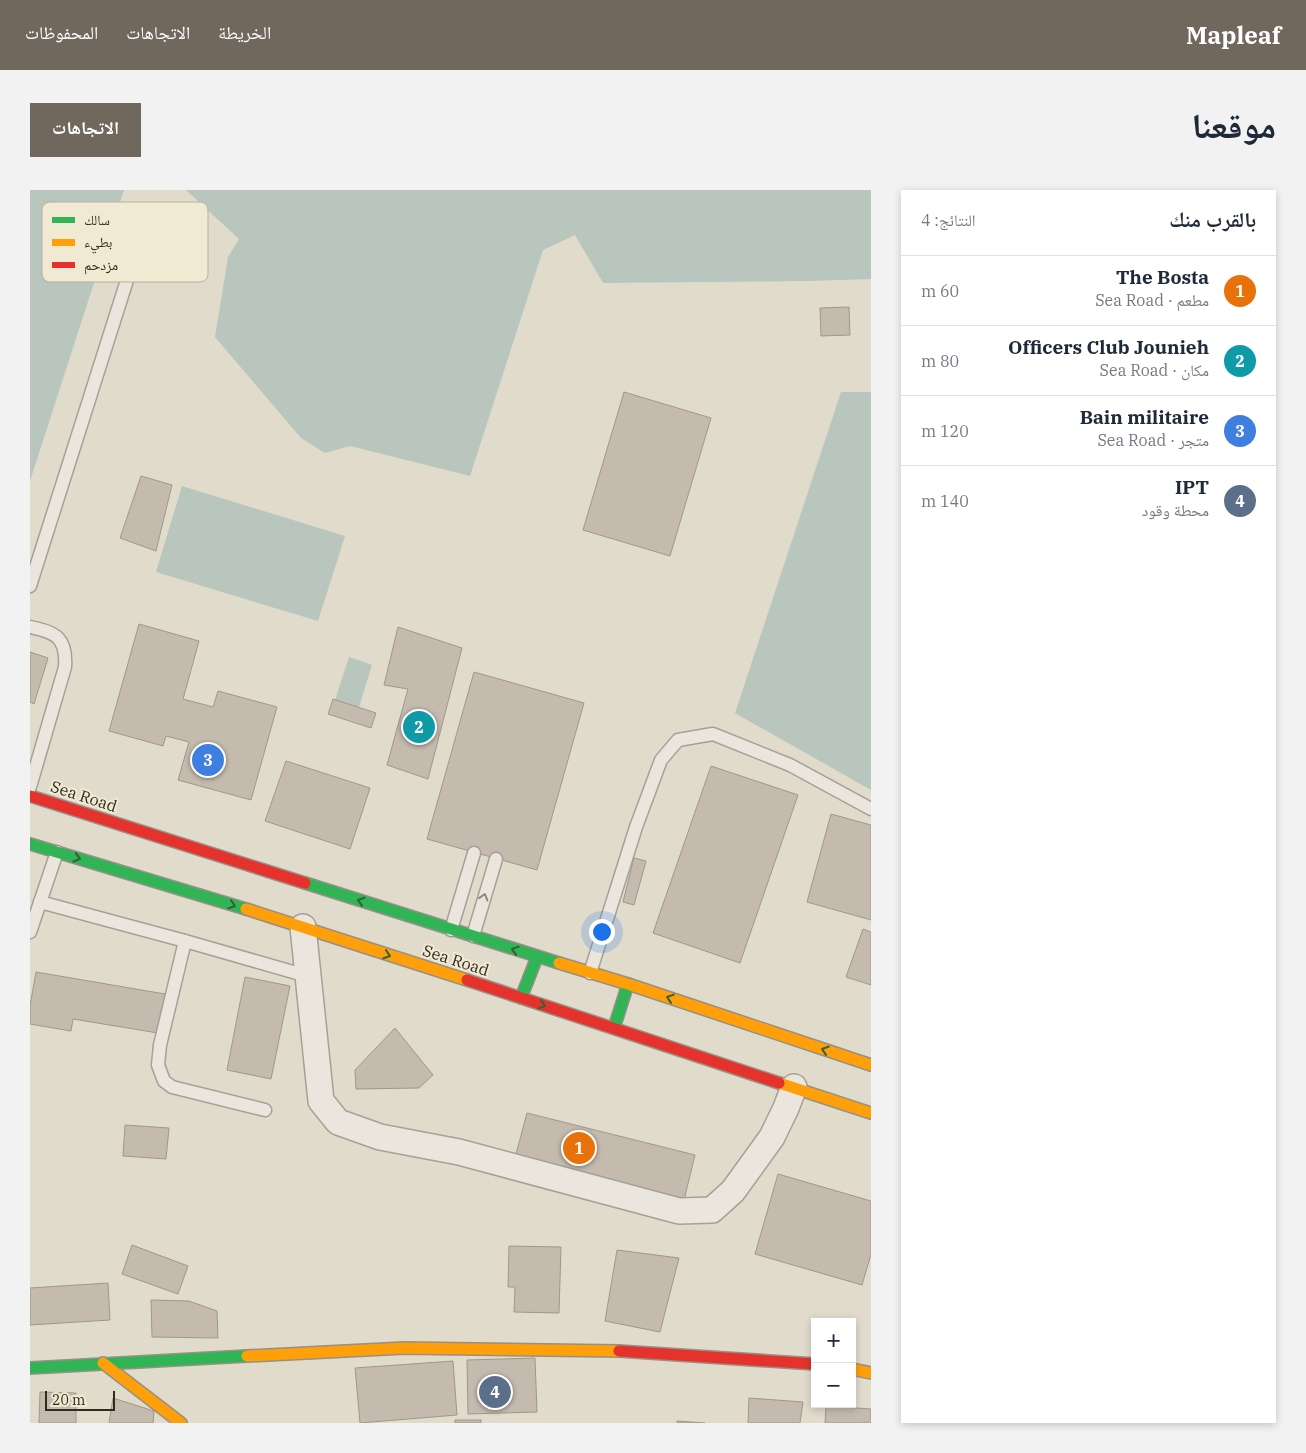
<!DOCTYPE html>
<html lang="ar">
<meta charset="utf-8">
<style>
:root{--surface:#fff;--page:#f2f2f3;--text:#1f2937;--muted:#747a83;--line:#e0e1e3;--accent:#70685c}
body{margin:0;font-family:"IBM Plex Serif","Noto Naskh Arabic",serif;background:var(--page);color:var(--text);direction:rtl}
.controls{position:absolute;right:15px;bottom:15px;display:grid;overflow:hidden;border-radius:0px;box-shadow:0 2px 8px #0003}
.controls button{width:45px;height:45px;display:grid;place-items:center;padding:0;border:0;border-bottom:1px solid var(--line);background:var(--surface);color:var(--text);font:25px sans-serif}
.scale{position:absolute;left:15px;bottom:12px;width:70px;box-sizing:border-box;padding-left:5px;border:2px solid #332a1f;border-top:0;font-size:14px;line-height:18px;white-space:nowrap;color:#332a1f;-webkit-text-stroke:4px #f1ead3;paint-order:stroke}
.you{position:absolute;left:571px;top:741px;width:18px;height:18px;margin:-12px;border:4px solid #fff;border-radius:50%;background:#1a73e8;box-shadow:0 0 0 8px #1a73e833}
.badge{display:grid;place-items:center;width:32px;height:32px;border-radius:50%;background:var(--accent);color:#fff;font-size:16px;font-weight:700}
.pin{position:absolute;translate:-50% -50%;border:2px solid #fff;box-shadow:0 1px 5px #0006}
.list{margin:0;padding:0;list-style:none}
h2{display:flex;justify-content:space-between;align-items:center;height:65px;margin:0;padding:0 20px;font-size:21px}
h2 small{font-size:16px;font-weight:400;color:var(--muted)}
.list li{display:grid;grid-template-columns:32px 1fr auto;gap:15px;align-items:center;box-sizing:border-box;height:70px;padding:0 20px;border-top:1px solid var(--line)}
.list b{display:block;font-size:19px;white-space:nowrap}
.list p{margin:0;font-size:16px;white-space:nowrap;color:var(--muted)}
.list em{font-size:16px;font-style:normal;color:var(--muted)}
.map{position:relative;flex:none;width:841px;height:1233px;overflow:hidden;direction:ltr;border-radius:0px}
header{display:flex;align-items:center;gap:30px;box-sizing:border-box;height:70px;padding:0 25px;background:var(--accent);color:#fff}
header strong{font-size:24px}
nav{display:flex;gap:28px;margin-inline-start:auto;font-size:18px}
.intro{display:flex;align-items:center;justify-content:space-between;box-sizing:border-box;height:120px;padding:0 30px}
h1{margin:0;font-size:35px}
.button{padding:12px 22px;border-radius:0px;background:var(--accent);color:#fff;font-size:18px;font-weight:700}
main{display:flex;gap:30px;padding:0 30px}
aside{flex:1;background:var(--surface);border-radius:0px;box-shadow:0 2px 8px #0003}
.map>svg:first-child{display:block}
</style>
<header>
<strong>Mapleaf</strong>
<nav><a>الخريطة</a><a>الاتجاهات</a><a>المحفوظات</a></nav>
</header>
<div class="intro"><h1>موقعنا</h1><a class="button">الاتجاهات</a></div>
<main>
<aside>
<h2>بالقرب منك<small>النتائج: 4</small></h2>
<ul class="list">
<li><span class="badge" style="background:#e8710a">1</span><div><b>The Bosta</b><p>مطعم · Sea Road</p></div><em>60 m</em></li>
<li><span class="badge" style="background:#0f9aa8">2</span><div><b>Officers Club Jounieh</b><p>مكان · Sea Road</p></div><em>80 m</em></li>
<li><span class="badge" style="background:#3f7fe0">3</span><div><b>Bain militaire</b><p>متجر · Sea Road</p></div><em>120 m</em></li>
<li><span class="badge" style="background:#5c6f8a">4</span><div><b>IPT</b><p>محطة وقود</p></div><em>140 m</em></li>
</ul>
</aside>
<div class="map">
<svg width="841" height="1233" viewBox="0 0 841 1233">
<rect width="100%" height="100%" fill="#e1dbcc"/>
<g fill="#b8c6bd">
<polygon points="0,0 94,0 0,291"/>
<polygon points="156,0 841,0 841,89 779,91 573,93 545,45 513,60 440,286 320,256 295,263 271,248 185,147 198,67 209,49"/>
<polygon points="811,202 841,202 841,600 705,523"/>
<polygon points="152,296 315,346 288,431 126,382"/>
<polygon points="319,467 342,475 329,517 305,510"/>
</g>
<g fill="#c4baad" stroke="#a0978c">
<polygon points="819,117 820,145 791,146 790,118"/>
<polygon points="594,202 681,228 640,366 553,340"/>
<polygon points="111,286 142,295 126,361 90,348"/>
<polygon points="109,434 169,451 153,509 183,517 188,501 247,517 221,610 148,590 159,552 136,546 133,556 79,541"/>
<polygon points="368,437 432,458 398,589 357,575 378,499 354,495"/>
<polygon points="0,462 18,468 4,514 0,512"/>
<polygon points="444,482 554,513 507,680 397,649"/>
<polygon points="303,509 346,523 341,538 298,524"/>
<polygon points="256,571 340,598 320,659 235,631"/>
<polygon points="681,576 768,605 710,773 623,743"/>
<polygon points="801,624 841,635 841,730 777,712"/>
<polygon points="604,668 616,671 604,715 593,712"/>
<polygon points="833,739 841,742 841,795 816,787"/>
<polygon points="6,782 135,804 128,843 43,829 41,841 0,834 0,816"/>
<polygon points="215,787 260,796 241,889 197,880"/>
<polygon points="365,838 403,885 389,898 326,899 325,880"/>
<polygon points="497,923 665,965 654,1010 485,968"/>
<polygon points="95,935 139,938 136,969 93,966"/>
<polygon points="748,984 841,1011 841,1064 832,1095 725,1064"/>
<polygon points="102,1055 158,1076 148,1104 92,1084"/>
<polygon points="479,1056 531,1057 529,1123 484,1122 485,1097 478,1097"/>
<polygon points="587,1060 649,1068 630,1142 575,1131"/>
<polygon points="78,1093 80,1130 0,1135 0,1098"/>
<polygon points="121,1110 159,1111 187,1121 188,1148 122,1147"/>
<polygon points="505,1168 507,1222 438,1224 437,1170"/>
<polygon points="423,1171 427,1225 330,1233 325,1178"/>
<polygon points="10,1202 46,1203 46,1233 9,1233"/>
<polygon points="83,1208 124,1221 123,1233 79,1233"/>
<polygon points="719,1208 773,1212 770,1233 718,1233"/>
<polygon points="796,1216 841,1219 841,1233 795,1233"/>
<rect x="425" y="1230" width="26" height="3"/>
<polygon points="647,1231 675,1233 647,1233"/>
</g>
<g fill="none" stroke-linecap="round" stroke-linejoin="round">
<defs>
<g id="lane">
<polyline points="0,396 111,46"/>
<path d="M0,437C26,442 37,448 35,477L0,597"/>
<polyline points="10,712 155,751 277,786"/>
<polyline points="421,740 444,663"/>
<polyline points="0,742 27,662"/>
<polyline points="443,746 466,669"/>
<polyline points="155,751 130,855 128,875 134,891 142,897 235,920"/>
<polyline points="560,783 606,637 631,570 648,550 683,544 760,575 841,619"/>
</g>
<polyline id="street" points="273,737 291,911 308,932 350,947 429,962 649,1021 682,1020 703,1001 742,947 756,918 764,897"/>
<g id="fast">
<polyline points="0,654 216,719"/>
<polyline points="275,693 529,773"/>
<polyline points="491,808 507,767"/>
<polyline points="584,838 598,794"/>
<polyline points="0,1178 217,1166"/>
</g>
<g id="slow">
<polyline points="216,719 437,790"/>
<polyline points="529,773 598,794 841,875"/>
<polyline points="749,893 841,923"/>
<polyline points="217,1166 374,1158 589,1161"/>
<polyline points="73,1173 151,1233"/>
<polyline points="822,1179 841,1183"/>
</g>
<g id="jam">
<polyline points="0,606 275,693"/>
<polyline points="437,790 749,893"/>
<polyline points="589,1161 785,1174"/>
</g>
</defs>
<use href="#lane" stroke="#a6a096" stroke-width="15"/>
<use href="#street" stroke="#a6a096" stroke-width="28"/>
<use href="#fast" stroke="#969086" stroke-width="14"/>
<use href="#slow" stroke="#969086" stroke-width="14"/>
<use href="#jam" stroke="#969086" stroke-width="14"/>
<use href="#lane" stroke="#eae6de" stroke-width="12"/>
<use href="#street" stroke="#eae6de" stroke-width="25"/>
<use href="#fast" stroke="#30b455" stroke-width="11"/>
<use href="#slow" stroke="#ff9f0a" stroke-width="11"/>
<use href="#jam" stroke="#e5322d" stroke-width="11"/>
</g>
<defs><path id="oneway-chevron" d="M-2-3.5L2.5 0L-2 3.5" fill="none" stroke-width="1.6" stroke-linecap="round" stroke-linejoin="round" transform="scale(1.25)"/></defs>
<g stroke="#326135">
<use href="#oneway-chevron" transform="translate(47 668) rotate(16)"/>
<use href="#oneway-chevron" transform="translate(331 711) rotate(-162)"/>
<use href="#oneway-chevron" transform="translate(202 715) rotate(18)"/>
<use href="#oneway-chevron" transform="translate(485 760) rotate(-162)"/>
<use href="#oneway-chevron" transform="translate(357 765) rotate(18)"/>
<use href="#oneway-chevron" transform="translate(640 808) rotate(-162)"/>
<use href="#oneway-chevron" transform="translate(512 815) rotate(18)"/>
<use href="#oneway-chevron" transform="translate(795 860) rotate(-162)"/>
</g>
<use stroke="#8e887e" href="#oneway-chevron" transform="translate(454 707) rotate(-73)"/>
<g text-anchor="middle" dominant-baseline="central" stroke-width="4" stroke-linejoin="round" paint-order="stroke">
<g font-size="16" fill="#332a1f" stroke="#f1ead3">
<text transform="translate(54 606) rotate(18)">Sea Road</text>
<text transform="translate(426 770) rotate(18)">Sea Road</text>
</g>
</g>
<rect x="12" y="12" width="166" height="80" rx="8" fill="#f1ead3" stroke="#b8b09d" stroke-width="1"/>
<rect x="22" y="27" width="23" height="6" fill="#30b455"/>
<rect x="22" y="49" width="23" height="7" fill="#ff9f0a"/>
<rect x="22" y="72" width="23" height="6" fill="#e5322d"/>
<g font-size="14" fill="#332a1f">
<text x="54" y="35">سالك</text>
<text x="54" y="57">بطيء</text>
<text x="54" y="80">مزدحم</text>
</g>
</svg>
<div class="controls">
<button>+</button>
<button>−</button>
</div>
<div class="scale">20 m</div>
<div class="you"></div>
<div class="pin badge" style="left:549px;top:958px;background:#e8710a">1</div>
<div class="pin badge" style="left:389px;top:537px;background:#0f9aa8">2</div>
<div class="pin badge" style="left:178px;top:570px;background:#3f7fe0">3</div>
<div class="pin badge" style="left:465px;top:1202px;background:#5c6f8a">4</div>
</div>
</main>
